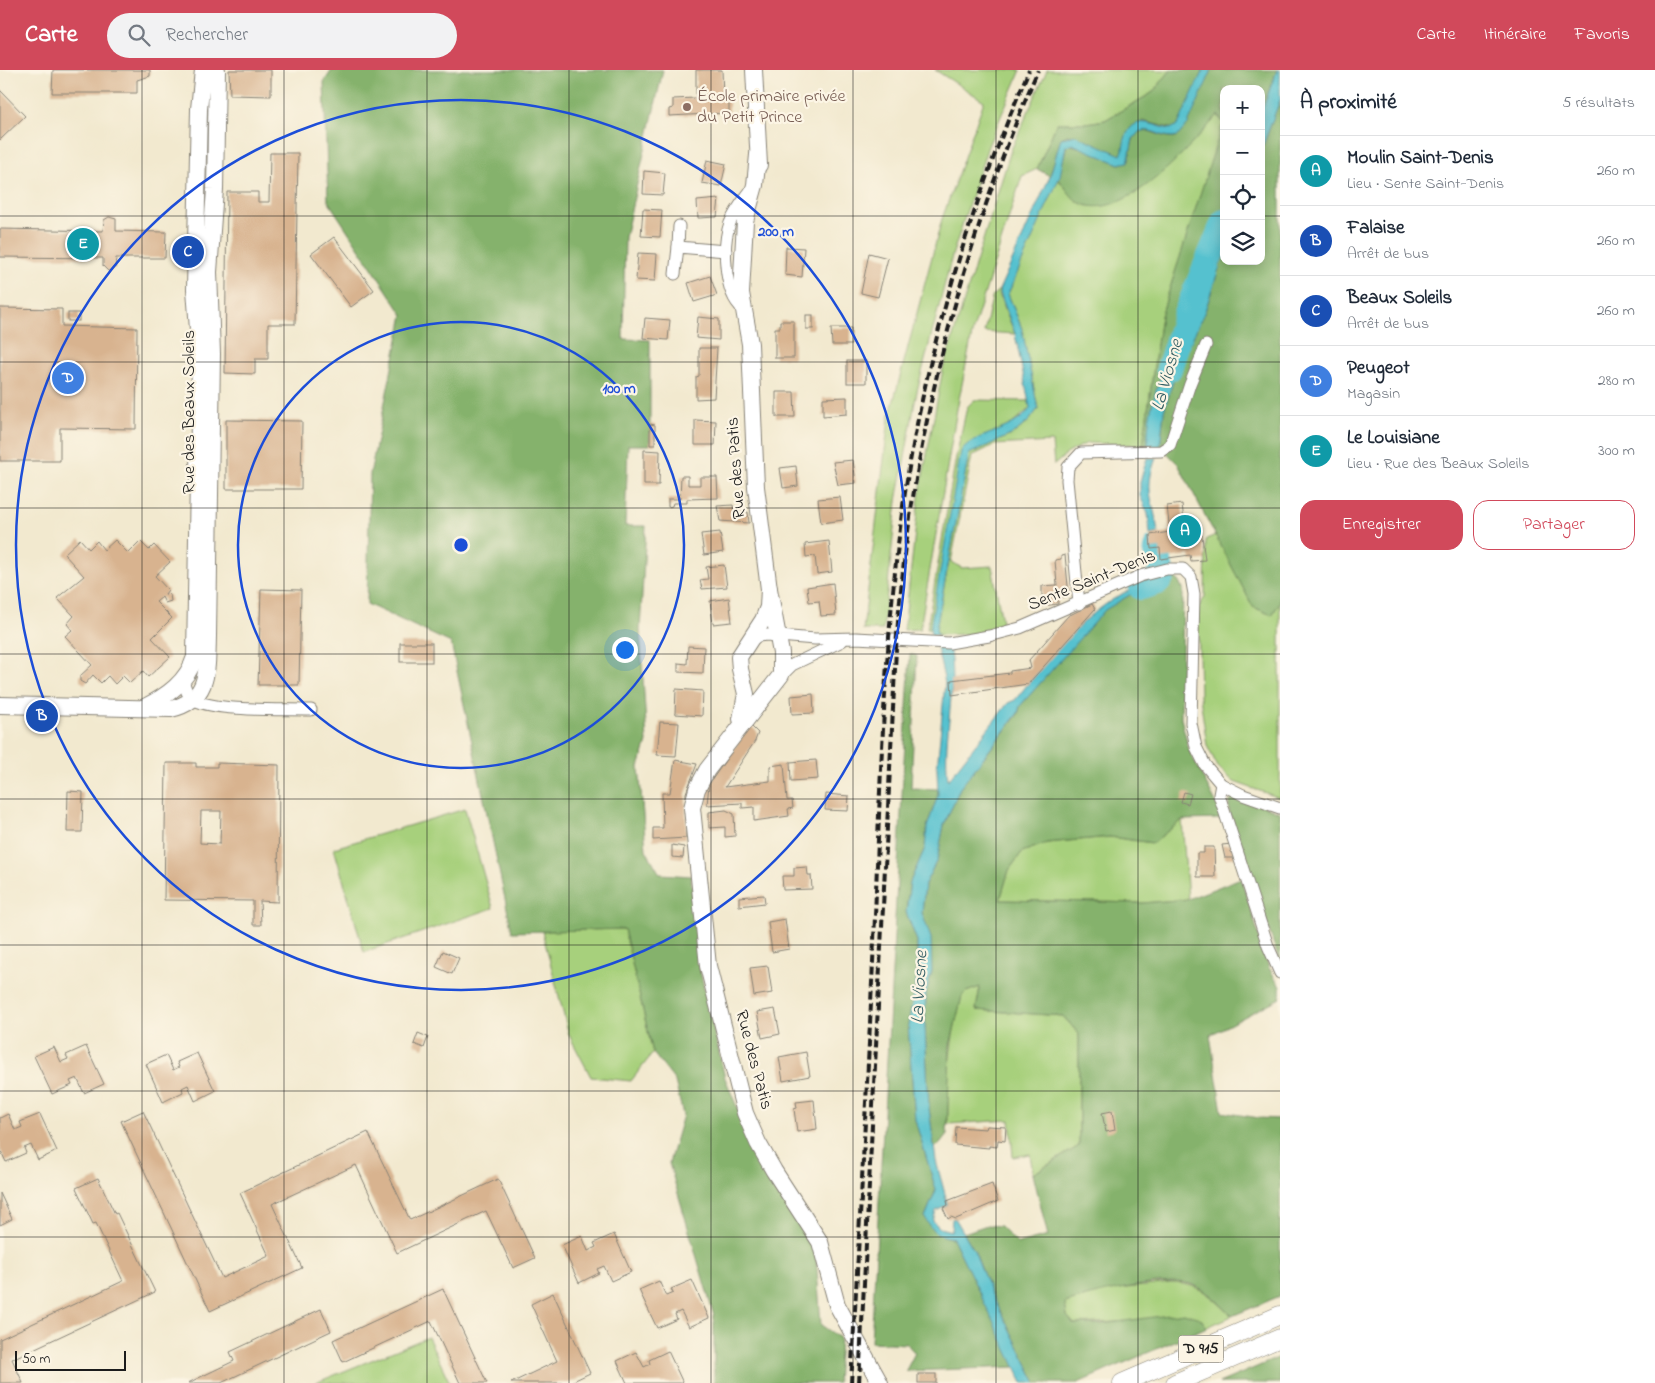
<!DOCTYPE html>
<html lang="fr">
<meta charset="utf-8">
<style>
:root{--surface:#fff;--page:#f2f2f3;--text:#1f2937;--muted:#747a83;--line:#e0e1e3;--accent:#d1495b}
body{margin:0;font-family:"Indie Flower",sans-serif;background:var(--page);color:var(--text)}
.controls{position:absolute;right:15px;top:15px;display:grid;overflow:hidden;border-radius:10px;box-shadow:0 2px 12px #0003}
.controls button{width:45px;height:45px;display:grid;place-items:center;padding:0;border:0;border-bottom:1px solid var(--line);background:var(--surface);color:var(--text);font:25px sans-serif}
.scale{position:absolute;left:15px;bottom:12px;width:111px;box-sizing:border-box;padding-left:5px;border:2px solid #1c1c1c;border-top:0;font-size:14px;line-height:18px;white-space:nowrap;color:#1c1c1c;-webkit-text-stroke:4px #fcf5e5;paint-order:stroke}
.you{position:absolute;left:624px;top:579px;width:18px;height:18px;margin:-12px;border:4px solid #fff;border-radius:50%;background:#1a73e8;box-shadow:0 0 0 8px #1a73e833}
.badge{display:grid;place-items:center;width:32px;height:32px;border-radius:50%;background:var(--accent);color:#fff;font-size:16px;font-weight:700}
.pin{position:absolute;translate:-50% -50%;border:2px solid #fff;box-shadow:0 1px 5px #0006}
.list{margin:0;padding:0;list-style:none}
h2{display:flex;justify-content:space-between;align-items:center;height:65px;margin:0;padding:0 20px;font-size:21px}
h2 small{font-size:16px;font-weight:400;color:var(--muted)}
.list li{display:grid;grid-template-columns:32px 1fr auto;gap:15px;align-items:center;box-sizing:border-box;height:70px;padding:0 20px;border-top:1px solid var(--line)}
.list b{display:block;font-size:19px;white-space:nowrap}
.list p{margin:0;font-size:16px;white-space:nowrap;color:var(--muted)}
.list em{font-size:16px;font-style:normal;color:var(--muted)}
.actions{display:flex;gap:10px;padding:15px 20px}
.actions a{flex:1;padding:11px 0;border:1px solid var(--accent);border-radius:15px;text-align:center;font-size:18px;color:var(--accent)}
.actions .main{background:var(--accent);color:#fff}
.icon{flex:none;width:28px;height:28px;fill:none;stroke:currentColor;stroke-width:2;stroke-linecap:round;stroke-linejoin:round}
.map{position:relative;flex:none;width:1280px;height:1313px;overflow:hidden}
header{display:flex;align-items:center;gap:30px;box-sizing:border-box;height:70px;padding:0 25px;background:var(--accent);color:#fff}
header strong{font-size:24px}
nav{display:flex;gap:28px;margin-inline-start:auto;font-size:18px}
.search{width:350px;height:45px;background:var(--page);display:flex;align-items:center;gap:12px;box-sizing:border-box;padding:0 18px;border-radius:28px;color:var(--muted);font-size:19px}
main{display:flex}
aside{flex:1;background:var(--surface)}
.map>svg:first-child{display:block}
</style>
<header>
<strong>Carte</strong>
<div class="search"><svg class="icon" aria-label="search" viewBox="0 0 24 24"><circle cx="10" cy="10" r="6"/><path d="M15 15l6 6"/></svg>Rechercher</div>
<nav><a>Carte</a><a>Itinéraire</a><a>Favoris</a></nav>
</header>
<main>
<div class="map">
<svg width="1280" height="1313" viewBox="0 0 1280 1313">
<rect width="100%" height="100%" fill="#fcf5e5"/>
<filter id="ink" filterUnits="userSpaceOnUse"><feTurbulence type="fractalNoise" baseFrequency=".02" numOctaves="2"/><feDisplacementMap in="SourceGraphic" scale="10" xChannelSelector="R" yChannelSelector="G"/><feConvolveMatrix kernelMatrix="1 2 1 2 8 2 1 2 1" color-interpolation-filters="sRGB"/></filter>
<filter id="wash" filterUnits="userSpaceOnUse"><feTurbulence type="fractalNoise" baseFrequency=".0096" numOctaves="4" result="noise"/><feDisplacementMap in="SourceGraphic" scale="20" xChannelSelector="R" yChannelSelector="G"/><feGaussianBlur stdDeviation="1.12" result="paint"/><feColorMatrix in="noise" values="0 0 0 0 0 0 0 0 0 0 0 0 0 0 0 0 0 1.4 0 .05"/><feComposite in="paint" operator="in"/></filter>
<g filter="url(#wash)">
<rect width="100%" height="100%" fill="#f2e9cf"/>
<g fill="#a7d07c" stroke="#62764c">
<polygon points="935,0 1021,0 988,76 952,186 917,321 897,431 883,560 863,560 889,348 942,149 984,31"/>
<polygon points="1047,0 1171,0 1152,23 1105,50 1087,53 1057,53 1037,99 1022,106 973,260 957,339 920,559 904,560 919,427 943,299 1011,80"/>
<polygon points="1218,45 1224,53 1161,246 1143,375 1087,373 1068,383 1054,395 1052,372 994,375 972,386 951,492 962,498 992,496 1003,557 970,564 938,565 936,560 939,543 969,384 1013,364 1029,351 1038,339 1022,259 1008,224 1058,109 1076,130 1135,124 1197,68"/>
<polygon points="999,220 999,224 1015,264 984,262 993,225"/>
<polygon points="974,330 1030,331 1030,338 1011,355 967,375 930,560 927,559 956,387 967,337"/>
<polygon points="1216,465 1253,537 1272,545 1280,532 1280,728 1234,712 1218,697 1207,676 1200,627 1198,538 1205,527 1206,469"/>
<polygon points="465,739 493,838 364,882 334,778"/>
<polygon points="1182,750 1188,829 1143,833 1000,830 1009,800 1022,782 1047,773 1110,767 1152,773"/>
<polygon points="624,859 653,983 631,1011 591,1007 569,965 542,861"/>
<path d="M980,917L976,940L1063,946L1079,964V1076L1033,1104L1030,1084L1013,1087L1010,1050L948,1054C947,1004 949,974 962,926L966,922Z"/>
<path d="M1171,1213C1200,1213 1212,1227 1232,1246L1207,1257L1200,1248L1074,1254L1067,1246L1064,1233L1109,1220Z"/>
<polygon points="428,1267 450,1313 315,1313"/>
</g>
<g fill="#85b26c" stroke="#506744">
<polygon points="332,0 663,0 625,167 623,269 650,270 650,375 628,375 625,456 646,456 640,560 647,672 639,697 646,780 660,804 691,806 699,896 725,1008 766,1107 805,1157 816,1185 821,1255 840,1268 837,1313 714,1313 714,1246 669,1093 683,1045 675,1011 653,983 624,859 512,862 451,573 367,534 370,404 403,245 328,131 324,12"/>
<polygon points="1171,0 1203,0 1181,52 1174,59 1142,51 1120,86 1068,65 1061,68 1050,106 1037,99 1057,53 1087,53 1105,50 1152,23"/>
<path d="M1212,0H1277L1261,42V19H1224V143L1192,235L1160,309L1147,368L1160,378L1164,341L1174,308L1205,241L1224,183V191H1261V81L1280,30V532L1272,545L1253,537L1178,394L1162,378L1143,375L1161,246L1223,53L1218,45C1192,74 1126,152 1082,134C1072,130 1066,117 1058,109L1067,74L1086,79L1119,94L1129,90C1135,36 1155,74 1178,66Z"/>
<path d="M1164,503L1176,508L1183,519L1181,648L1189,680L1224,749L1182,750L1153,773L1110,767L1047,773L1022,782L1009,800L1000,830L1143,833L1188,829L1241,808L1269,898L1280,916V928L1210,965L1222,1042L1259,1048L1280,1049V1226L1232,1246C1220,1234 1207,1219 1190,1214C1165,1206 1091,1225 1065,1233L1067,1246L1074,1254H1102L1184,1243L1200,1248L1207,1257L1078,1313H1037L990,1221L974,1180L964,1163L987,1155L1000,1156L1018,1174L1048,1166L1033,1104L1079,1076V964L1063,946L976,940L980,917L966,922L962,926L950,976L947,1065L940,1074L934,1078L929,1038L925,958L926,923L932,901L922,843L925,814L937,790L944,755L960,718L1018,644L1020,636L1104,540L1138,520L1157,516Z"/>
<polygon points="910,584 917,586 911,718 938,719 938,725 927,757 925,778 910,812 906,842 917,871 917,906 908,955 915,1050 936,1120 925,1147 946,1167 953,1168 1016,1297 909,1301 906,1300 915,1283 907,1274 871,1272"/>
<polygon points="1239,727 1280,742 1280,893 1229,741 1229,733 1233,728"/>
<polygon points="1280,1287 1280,1313 1219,1313"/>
</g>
<g fill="#55c1cf" stroke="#386e76">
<path d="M1203,0H1212L1188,54L1178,66C1164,71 1152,56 1139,62L1133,69L1128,92L1119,94L1072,74L1066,76L1060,106L1008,224L1022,259L1038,339L1029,351L1013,364L969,384L939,543L936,560L938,565H931L930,558L961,381C972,363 1016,362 1030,338L1015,264L999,220L1050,106L1061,68L1076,65L1121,85C1124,80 1123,72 1126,66C1135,43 1153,56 1170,59L1178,55Z"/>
<polygon points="1277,0 1280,0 1280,30 1261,81 1261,42"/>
<path d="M1224,143V183L1205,241L1174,308L1164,341L1160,378L1148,376C1145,327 1173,281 1191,238C1203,207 1213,174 1224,143Z"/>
<path d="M1147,388H1156C1143,423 1154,429 1158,463L1150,465L1148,444L1140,426V412Z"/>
<path d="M1164,503V507L1157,516L1138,520L1105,540L1020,636L1018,643L960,718L944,755L937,790L925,814L922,843L931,868L932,901L926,923L925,957L929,1038L936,1091L948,1135L936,1141L933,1151L940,1158L951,1161L952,1149L955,1148L974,1180L990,1221L1037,1313H1023L953,1168C938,1166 930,1161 925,1147L936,1120L915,1050L908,955L917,906V871L906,842L910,812L925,778L927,757L938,725L937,699L945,613L937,578L949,576C958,620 942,666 948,710L1008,633L1015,630C1054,582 1094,527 1156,510L1157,504Z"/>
</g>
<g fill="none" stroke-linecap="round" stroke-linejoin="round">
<polyline stroke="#55c1cf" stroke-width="4.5" points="1152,479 1159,495"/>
<g stroke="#55c1cf" stroke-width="26">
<polyline points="1169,299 1186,244 1224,152"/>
<polyline points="1141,517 1158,512 1162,506 1156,478"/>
</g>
</g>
<g id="blocks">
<g fill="#d8b38f" fill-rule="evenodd">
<polygon points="53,0 150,0 150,6 137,10 137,23 52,23"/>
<polygon points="229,0 271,0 271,26 230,25"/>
<polygon points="696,0 722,0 723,27 729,27 729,43 669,46 669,39 673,38 673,29 696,28"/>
<polygon points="0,20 25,46 0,70"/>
<polygon points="270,83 298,83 295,254 268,254 268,289 255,289 255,304 225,303 227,122 258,122 258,132 269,132"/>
<polygon points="707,90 726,94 721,116 702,113"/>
<polygon points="644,101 665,103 663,125 643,124"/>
<polygon points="719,129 717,147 698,148 697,131"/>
<polygon points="643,139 662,140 660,167 641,166"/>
<polygon points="109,147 116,149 116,161 166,162 165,188 116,188 115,198 108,201 103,196 103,188 0,187 0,159 103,161 104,150"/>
<polygon points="334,167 374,220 351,237 311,184"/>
<polygon points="786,177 804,178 802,207 785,205"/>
<polygon points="638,183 657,184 655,211 636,210"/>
<polygon points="869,183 888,188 878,227 861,223"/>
<polygon points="710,206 717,225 694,232 688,213"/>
<polygon points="0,238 62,239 62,256 137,258 136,359 60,358 60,391 0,391"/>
<rect x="68" y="243" width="11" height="8"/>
<rect x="806" y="245" width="7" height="14"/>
<polygon points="698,247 719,249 719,270 696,268"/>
<polygon points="645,248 670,250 668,270 643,268"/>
<polygon points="780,251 794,251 794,288 775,288 775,258 780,258"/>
<polygon points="831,258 851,258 851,275 832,275"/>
<polygon points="699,278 717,278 714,328 696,329 696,307 699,306"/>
<rect x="847" y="291" width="19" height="22"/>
<polygon points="776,322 794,322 795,347 776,347"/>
<polygon points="847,327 847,344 823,346 823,328"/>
<polygon points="226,350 302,351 301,419 226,419"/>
<polygon points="695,350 716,351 715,375 695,375"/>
<polygon points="650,354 655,355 655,375 650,375"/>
<polygon points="644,380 660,381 659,415 644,415"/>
<polygon points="853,390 856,413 838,415 833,392"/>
<polygon points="796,396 798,416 783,418 780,398"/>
<polygon points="681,406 688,406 688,415 700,415 700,407 717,407 718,428 687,429 687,433 673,433 672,436 668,437 668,429 680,429"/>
<polygon points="840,427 843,450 821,453 818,429"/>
<polygon points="1182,434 1185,460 1201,459 1205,490 1191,491 1190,485 1161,489 1160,478 1151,479 1150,465 1170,462 1167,436"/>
<polygon points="733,435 734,442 748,442 749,453 720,451 717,436"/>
<polygon points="720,462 723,482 704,485 701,464"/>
<polygon points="80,469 89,479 97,471 104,480 115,470 128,483 140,471 149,480 154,475 170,492 155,506 168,520 165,524 170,525 171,531 165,533 162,527 156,532 172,548 152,568 170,587 148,607 143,601 130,613 123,606 115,614 108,606 101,613 93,605 85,614 80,611 80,606 92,595 65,566 72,560 67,554 74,546 57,528 84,506 64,484"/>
<polygon points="829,471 832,502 817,504 815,486 806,487 805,474"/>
<polygon points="1065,485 1069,526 1058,528 1058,534 1042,536 1042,516 1057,515 1055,490 1061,489 1061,486"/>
<polygon points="724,495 727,517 702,519 700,510 708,509 706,497"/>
<polygon points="833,513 836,545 821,546 819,531 809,532 807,517"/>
<polygon points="261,519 301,520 299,615 258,615"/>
<polygon points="729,528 732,552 713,554 710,531"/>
<polygon points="1092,534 1095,539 1028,614 952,625 951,610 1010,603 1010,601 1031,598 1029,590 1068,546"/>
<rect x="400" y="573" width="32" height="19"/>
<polygon points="688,576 704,577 703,603 678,602 678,593 687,594"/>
<polygon points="676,619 703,621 702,646 675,644"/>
<polygon points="813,624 814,643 792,644 791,626"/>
<polygon points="660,652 679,653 676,686 657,685"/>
<polygon points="750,655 758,663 755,671 725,717 770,711 770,696 784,694 787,730 792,730 793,738 788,739 789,746 754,751 754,737 742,738 742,733 707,735 709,714"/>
<polygon points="675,690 697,694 686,723 686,768 653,770 653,758 663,758 662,723 670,723"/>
<polygon points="816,690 818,709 791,711 790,692"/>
<path d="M166,693H196V697H217V693L279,695L278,832L260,831L261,855H253V831L164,830ZM201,741H221L220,774L200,773Z"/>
<polygon points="68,721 83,722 82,762 67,762"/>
<polygon points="1184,722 1191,724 1188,734 1181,732"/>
<polygon points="826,724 849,726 848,741 825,740"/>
<polygon points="726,740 734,744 735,766 725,767 725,757 709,758 709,742"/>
<polygon points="1232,774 1236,788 1225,788 1222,775"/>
<polygon points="672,775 684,777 683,788 672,787"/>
<polygon points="1204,777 1214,777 1215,807 1197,807 1197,783 1204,783"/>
<polygon points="807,797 808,805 811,805 812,819 783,820 782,806 794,806 794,798"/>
<polygon points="764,825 765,833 739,836 739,827"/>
<polygon points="785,849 789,879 772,882 768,852"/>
<polygon points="443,881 459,888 452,904 436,897"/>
<polygon points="768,896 772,923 754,926 750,898"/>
<polygon points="775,939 780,964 762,968 757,942"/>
<polygon points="418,963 428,967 424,978 414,974"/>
<polygon points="86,976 104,1014 84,1023 77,1008 70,1011 72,1015 52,1024 34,986 54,977 61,992 68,989 66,985"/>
<polygon points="806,982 810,1006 783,1011 779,987"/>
<polygon points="197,983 215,1021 195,1031 188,1015 182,1018 183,1022 163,1032 146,994 166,985 173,1000 179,997 177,992"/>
<polygon points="814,1030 817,1059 797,1062 794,1039 797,1038 796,1032"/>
<polygon points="143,1041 222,1208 269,1186 240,1123 368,1062 410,1150 498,1109 535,1188 513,1198 486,1141 397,1183 356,1095 272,1134 302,1198 210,1241 121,1051"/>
<polygon points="1112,1041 1115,1060 1106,1062 1102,1043"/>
<polygon points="8,1044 15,1060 22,1057 20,1052 40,1044 57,1081 38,1090 31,1075 24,1078 26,1083 6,1092 0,1079 0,1048"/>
<polygon points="987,1056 1006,1057 1005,1071 998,1070 997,1077 989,1076 989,1078 955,1075 956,1057 986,1059"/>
<polygon points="98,1108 115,1144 117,1143 155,1222 12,1289 23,1313 0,1313 0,1269 123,1211 96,1153 93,1154 76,1118"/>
<polygon points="992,1114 998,1131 956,1149 951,1147 948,1149 943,1138 948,1135 947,1131"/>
<polygon points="0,1123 12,1149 0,1155"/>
<polygon points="614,1164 631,1202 611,1211 604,1196 597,1199 599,1203 579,1213 562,1175 582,1166 588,1181 596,1177 594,1173"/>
<polygon points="692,1210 709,1248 689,1257 681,1241 675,1244 677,1249 657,1258 639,1220 659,1211 666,1226 673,1223 671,1219"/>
<polygon points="443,1219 487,1313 460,1313 431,1251 343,1292 333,1270"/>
<polygon points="553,1223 590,1303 569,1313 511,1313 557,1291 531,1234"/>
<polygon points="321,1239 331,1261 221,1313 188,1313 234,1291 230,1282"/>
<polygon points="668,1281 683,1313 627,1313 617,1291 636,1282 644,1297 650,1294 649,1290"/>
<rect x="918" y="1304" width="18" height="9"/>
</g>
</g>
</g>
<g filter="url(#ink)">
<use href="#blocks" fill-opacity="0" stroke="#878276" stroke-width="1"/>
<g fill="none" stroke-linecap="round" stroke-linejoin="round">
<defs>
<g id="street">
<polyline points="678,177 679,156"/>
<polyline points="675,204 678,177 726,181"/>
<path d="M742,238C724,223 722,175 730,153C735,141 743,131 751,120"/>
<polyline points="1079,534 1067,410 1068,397 1081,383 1161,381 1170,375 1190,314 1206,275"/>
<polyline points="750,571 758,566 767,565 815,569 856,568 949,573 989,566 1020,558 1140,506 1167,499 1183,499 1191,507 1194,524 1191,653 1196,677 1205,695 1221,714 1243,725 1280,738"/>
<polyline points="779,608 792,595 842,571"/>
<path d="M183,610C185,617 187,626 194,630C220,642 281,639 311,640"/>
<polyline points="1221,714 1219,725 1268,876 1280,903"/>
</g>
<g id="secondary">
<polyline points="754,0 759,95"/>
<polyline points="769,519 781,583 781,605 707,700 697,719 692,738 708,896 745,1043 758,1073 774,1101 820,1172 837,1235 880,1313"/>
<path d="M0,635L171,639C210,630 207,599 208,566L212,284L209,202L215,119L217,0"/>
<path d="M145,637C167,626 187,612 195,587L200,287L195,219L199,39L203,0"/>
<polyline points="741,649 746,624 740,599 739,587 763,550 768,537 769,519 756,417 750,274 741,223 745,151 755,115 758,85"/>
</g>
<g id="primary">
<polyline points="1122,1313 1280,1245"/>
<polyline points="1175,1313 1280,1268"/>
</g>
</defs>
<use href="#street" stroke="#878276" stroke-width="13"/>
<use href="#secondary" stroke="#878276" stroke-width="18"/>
<use href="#primary" stroke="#878276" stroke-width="19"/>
<use href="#street" stroke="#fff" stroke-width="11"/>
<use href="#secondary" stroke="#fff" stroke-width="16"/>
<use href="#primary" stroke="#fff" stroke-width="18"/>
<g stroke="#1c1c1c" stroke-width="4" stroke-dasharray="8 4" stroke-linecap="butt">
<path d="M851,1313C859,1166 867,1019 874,871C880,728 883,585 902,443C923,291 968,141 1029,0"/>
<path d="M859,1313L896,579C909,380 959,182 1038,0"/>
</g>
</g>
</g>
<path fill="none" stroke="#1c1c1c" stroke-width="1" stroke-opacity="0.55" d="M142,0V1313M284,0V1313M427,0V1313M569,0V1313M711,0V1313M853,0V1313M996,0V1313M1138,0V1313M0,146H1224M1261,146H1280M0,292H1280M0,438H1280M0,584H1280M0,729H1280M0,875H1280M0,1021H1280M0,1167H1280"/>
<g fill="none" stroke="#1d4ed8" stroke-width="2.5">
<circle cx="461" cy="475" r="223"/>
<circle cx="461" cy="475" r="445"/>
</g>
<circle fill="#8d6e63" stroke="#fcf5e5" stroke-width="2" cx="687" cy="37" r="5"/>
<g text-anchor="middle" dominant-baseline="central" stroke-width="4.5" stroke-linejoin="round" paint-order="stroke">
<rect fill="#fcf5e5" stroke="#5f5d58" stroke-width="1" x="1178.5" y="1265.5" width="45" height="27" rx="4"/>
<g font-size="16" font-weight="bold" fill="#1c1c1c">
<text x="1201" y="1279">D 915</text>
</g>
<g font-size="18" fill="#785e54" stroke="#fcf5e5" text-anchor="start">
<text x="697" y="27">École primaire privée<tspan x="697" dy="21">du Petit Prince</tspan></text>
</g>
<g font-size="18" fill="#1c1c1c" stroke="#fcf5e5">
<text transform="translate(190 342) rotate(-90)">Rue des Beaux Soleils</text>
<text transform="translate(737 398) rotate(-94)">Rue des Patis</text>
<text transform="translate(1092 511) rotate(-22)">Sente Saint-Denis</text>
<text transform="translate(753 990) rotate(75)">Rue des Patis</text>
</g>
<g font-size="19" font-style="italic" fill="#335e64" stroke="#fcf5e5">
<text transform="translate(1168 305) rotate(-74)">La Viosne</text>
<text transform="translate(920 917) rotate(-87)">La Viosne</text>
</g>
</g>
<circle cx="461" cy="475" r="8" fill="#1d4ed8" stroke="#fcf5e5" stroke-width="2.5"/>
<g font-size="15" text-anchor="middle" font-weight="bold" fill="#1d4ed8" stroke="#fcf5e5" stroke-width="4.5" stroke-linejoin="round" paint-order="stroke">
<text x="776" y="166">200 m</text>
<text x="619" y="323">100 m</text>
</g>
</svg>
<div class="controls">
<button>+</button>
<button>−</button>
<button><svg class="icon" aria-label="locate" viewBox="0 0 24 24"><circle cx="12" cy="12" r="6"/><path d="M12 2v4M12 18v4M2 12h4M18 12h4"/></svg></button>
<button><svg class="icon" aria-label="layers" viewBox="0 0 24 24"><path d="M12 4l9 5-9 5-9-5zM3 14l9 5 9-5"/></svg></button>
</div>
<div class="scale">50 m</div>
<div class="you"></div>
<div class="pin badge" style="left:1185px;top:461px;background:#0f9aa8">A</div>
<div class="pin badge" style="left:42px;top:646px;background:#1a4fb4">B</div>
<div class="pin badge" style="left:188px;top:182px;background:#1a4fb4">C</div>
<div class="pin badge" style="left:68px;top:308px;background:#3f7fe0">D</div>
<div class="pin badge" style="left:83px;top:174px;background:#0f9aa8">E</div>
</div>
<aside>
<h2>À proximité<small>5 résultats</small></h2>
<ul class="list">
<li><span class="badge" style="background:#0f9aa8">A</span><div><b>Moulin Saint-Denis</b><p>Lieu · Sente Saint-Denis</p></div><em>260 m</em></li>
<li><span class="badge" style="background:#1a4fb4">B</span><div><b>Falaise</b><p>Arrêt de bus</p></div><em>260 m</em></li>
<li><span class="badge" style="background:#1a4fb4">C</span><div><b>Beaux Soleils</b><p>Arrêt de bus</p></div><em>260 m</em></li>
<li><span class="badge" style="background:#3f7fe0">D</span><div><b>Peugeot</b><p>Magasin</p></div><em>280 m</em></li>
<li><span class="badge" style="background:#0f9aa8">E</span><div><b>Le Louisiane</b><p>Lieu · Rue des Beaux Soleils</p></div><em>300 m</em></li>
</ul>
<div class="actions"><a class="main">Enregistrer</a><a>Partager</a></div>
</aside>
</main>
